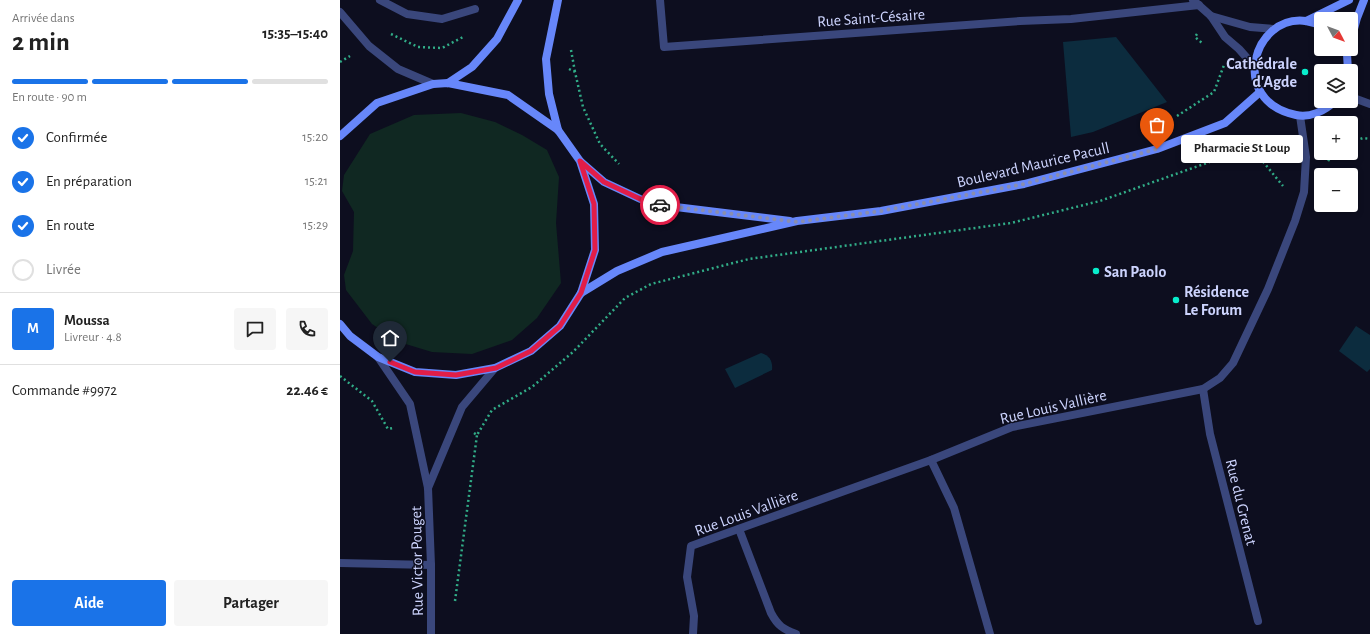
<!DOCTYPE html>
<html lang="fr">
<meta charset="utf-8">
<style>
body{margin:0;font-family:"Alegreya Sans",sans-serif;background:#f6f6f6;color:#222;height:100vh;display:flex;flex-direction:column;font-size:15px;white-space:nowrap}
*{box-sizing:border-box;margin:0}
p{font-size:13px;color:#767676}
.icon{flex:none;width:22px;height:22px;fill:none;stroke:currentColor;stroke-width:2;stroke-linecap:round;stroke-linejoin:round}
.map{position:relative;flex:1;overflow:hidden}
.drawer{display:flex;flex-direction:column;background:#fff;width:340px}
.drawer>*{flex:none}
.needle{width:26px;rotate:131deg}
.buttons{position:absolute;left:974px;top:12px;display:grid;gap:8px}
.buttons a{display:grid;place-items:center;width:44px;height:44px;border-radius:4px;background:#fff;box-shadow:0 2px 6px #0003;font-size:20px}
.pin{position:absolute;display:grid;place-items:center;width:34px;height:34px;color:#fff;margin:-41px -17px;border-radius:50% 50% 50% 0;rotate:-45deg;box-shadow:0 0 4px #0007}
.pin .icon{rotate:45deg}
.courier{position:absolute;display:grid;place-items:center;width:40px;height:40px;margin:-20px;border:3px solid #e11d48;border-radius:50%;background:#fff;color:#222;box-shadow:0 1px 5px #0007}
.bubble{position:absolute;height:28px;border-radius:4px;background:#fff;box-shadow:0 2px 6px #0003;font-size:13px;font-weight:600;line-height:28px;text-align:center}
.overview em{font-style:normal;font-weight:600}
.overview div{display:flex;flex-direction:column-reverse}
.overview{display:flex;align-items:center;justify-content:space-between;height:68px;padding:0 12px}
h1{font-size:26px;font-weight:600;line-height:30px}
.bar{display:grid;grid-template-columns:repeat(4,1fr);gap:6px 4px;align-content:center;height:48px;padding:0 12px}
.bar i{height:5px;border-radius:3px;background:#e0e0e0}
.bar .selected{background:#1a73e8}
.bar p{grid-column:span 4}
.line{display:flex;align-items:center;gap:10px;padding:0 12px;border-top:1px solid #e0e0e0}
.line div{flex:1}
.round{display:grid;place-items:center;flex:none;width:42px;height:42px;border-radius:4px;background:#f6f6f6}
ol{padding:0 12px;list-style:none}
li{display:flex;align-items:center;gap:12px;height:44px}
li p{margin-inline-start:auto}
li .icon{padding:4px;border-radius:50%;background:#1a73e8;color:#fff;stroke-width:4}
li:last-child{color:#767676}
li i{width:22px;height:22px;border:2px solid #e0e0e0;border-radius:50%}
.cta{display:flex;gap:8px;margin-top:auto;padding:8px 12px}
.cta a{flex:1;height:46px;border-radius:4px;background:#1a73e8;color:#fff;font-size:16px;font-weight:600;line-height:46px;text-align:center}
.cta a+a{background:#f6f6f6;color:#222}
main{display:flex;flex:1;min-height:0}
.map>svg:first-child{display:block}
.green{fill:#102822}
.water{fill:#0c2c3e}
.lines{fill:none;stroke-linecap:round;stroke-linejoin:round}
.path{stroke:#31ac87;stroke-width:2.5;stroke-dasharray:2 3;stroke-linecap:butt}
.lane{stroke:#3a477c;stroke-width:8}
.street{stroke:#3a477c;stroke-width:8}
.secondary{stroke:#6787fa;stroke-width:8}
.done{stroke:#898eaf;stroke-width:4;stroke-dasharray:0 7.2}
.route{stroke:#e11d48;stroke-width:5}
.poi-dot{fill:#08edcc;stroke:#0d0e1f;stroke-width:1.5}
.labels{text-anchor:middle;stroke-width:3;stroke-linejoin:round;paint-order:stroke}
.street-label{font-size:16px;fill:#ccd3fd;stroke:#0d0e1f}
.poi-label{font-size:16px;font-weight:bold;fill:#ccd3fd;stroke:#0d0e1f;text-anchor:start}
</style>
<main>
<section class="drawer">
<div class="overview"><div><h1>2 min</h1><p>Arrivée dans</p></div><em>15:35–15:40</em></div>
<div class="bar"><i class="selected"></i><i class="selected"></i><i class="selected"></i><i></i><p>En route · 90 m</p></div>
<ol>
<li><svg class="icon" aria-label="check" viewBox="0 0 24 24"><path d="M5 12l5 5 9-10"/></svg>Confirmée<p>15:20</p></li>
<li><svg class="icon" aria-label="check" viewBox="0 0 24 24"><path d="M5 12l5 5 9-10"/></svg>En préparation<p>15:21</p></li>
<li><svg class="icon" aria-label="check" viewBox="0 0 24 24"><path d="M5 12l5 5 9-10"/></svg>En route<p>15:29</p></li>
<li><i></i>Livrée</li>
</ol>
<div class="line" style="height:72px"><b class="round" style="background:#1a73e8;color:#fff">M</b><div><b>Moussa</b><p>Livreur · 4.8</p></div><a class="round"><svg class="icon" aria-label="chat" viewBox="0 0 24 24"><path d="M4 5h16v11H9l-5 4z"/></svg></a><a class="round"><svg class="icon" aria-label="phone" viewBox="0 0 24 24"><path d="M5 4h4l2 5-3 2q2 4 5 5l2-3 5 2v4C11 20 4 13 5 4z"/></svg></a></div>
<div class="line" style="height:52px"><div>Commande #9972</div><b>22.46 €</b></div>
<div class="cta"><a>Aide</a><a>Partager</a></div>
</section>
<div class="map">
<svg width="1030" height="634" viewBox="0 0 1030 634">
<rect width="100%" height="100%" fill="#0d0e1f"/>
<path class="green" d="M121 113 155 122 182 135 207 150 219 177 216 223 221 283 197 318 172 340 132 354 92 352 59 342 32 324 6 290 4 275 13 251 14 212 2 191 4 175 30 134 74 115Z"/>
<g class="water">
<path d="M776 37 827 102 753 132 731 137 723 42Z"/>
<path d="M1016 326 1030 335V369L1027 372 999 351Z"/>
<path d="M421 353C429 355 433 361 432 370L395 388 385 369Z"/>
</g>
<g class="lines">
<g class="path">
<path d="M51 34 78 47 102 48 123 37"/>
<path d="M857 34 855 37 862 43"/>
<path d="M231 50 235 72"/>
<path d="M0 62 10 56"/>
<path d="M229 69 235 72 243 107 260 144 279 164"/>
<path d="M837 116 874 92 884 65"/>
<path d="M1011 142 1023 138 1030 139"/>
<path d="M903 148 916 153 943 186"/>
<path d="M988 161 994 153"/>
<path d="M0 376 32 401 48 429 53 428"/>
<path d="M134 433 137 435 152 410 192 387 233 352 285 298 311 284 409 259 671 223 760 201 878 159 903 148 898 141"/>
<path d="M115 601 137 435"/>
</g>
<g class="lane">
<path d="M40 0 67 14 102 19 135 9"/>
<path d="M591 460 614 508 650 634"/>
<path d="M399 529 431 613C438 626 443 629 456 634"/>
</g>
<g class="street">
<path d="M320 0 324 47 680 21 731 19 859 5"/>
<path d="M853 0 871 16 885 37 899 49 914 66"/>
<path d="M0 12 29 46 58 69 93 84"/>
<path d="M871 16 910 27 934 29"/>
<path d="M1011 97 1030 104"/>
<path d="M38 357 70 404 88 488 91 565V634"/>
<path d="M863 389 870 434 918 621"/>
<path d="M88 488 122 407 155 368"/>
<path d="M0 563 91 565"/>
<path d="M353 634 354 616 347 577 351 546 591 460 672 427 863 389 880 378 893 363 928 289 955 221 964 192 966 157 960 116"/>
</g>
<g class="secondary">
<path d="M966 21 1009 0"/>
<path d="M981 25C976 24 971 22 966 21 913 14 888 101 956 115 970 118 985 111 995 101"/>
<path d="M1011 40 1017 18 1024 0"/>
<path d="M1004 49 1007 54 1008 71"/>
<path d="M108 83 132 67 157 39 178 0"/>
<path d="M218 130 209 94 206 59 218 0"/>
<path d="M0 136 37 103 93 84 108 83 168 95 218 130 240 161 254 204 255 250 241 293 220 326 191 351 155 368 116 375 75 372 38 357 10 336 0 324"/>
<path d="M241 162 264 182 311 204 450 221"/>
<path d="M241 293 277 271 322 252 457 221 541 211 684 184 817 149 885 123 920 92"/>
</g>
</g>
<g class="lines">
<path class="done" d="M320 205 457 222 541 211 684 184 817 149"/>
<path class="route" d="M50 362 75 372 116 375 156 368 191 351 220 326 241 293 255 250 254 204 240 161 264 182 311 204 320 205"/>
</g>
<g class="poi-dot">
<circle cx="965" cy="72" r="4"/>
<circle cx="756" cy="271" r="4"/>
<circle cx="836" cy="300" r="4"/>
</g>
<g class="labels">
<g class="street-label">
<text transform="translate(531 17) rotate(-4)" y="6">Rue Saint-Césaire</text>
<text transform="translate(693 164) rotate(-13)" y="6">Boulevard Maurice Pacull</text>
<text transform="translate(713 406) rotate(-13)" y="6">Rue Louis Vallière</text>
<text transform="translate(902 502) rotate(76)" y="6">Rue du Grenat</text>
<text transform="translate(406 512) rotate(-20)" y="6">Rue Louis Vallière</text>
<text transform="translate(76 561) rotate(-91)" y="6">Rue Victor Pouget</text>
</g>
<g class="poi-label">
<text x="957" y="69" text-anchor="end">Cathédrale<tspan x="957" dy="18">d'Agde</tspan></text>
<text x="764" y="277">San Paolo</text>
<text x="844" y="297">Résidence<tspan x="844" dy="18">Le Forum</tspan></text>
</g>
</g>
</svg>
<div class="buttons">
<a><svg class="needle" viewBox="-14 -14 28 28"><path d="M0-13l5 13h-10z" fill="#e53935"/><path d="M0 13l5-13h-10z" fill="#767676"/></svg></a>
<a><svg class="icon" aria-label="layers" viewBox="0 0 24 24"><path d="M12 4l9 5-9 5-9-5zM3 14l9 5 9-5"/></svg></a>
<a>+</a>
<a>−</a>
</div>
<div class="pin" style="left:817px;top:149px;background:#ea580c"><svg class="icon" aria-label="bag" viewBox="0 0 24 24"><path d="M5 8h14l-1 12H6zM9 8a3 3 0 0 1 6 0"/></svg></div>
<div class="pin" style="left:50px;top:362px;background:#1f2937"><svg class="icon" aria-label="home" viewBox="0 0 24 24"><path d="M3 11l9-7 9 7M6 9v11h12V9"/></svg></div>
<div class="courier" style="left:320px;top:205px"><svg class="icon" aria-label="car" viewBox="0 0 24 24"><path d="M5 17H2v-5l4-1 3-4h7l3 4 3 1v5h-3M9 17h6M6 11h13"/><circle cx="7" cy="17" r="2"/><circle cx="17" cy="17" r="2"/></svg></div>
<div class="bubble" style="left:841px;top:135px;width:122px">Pharmacie St Loup</div>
</div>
</main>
